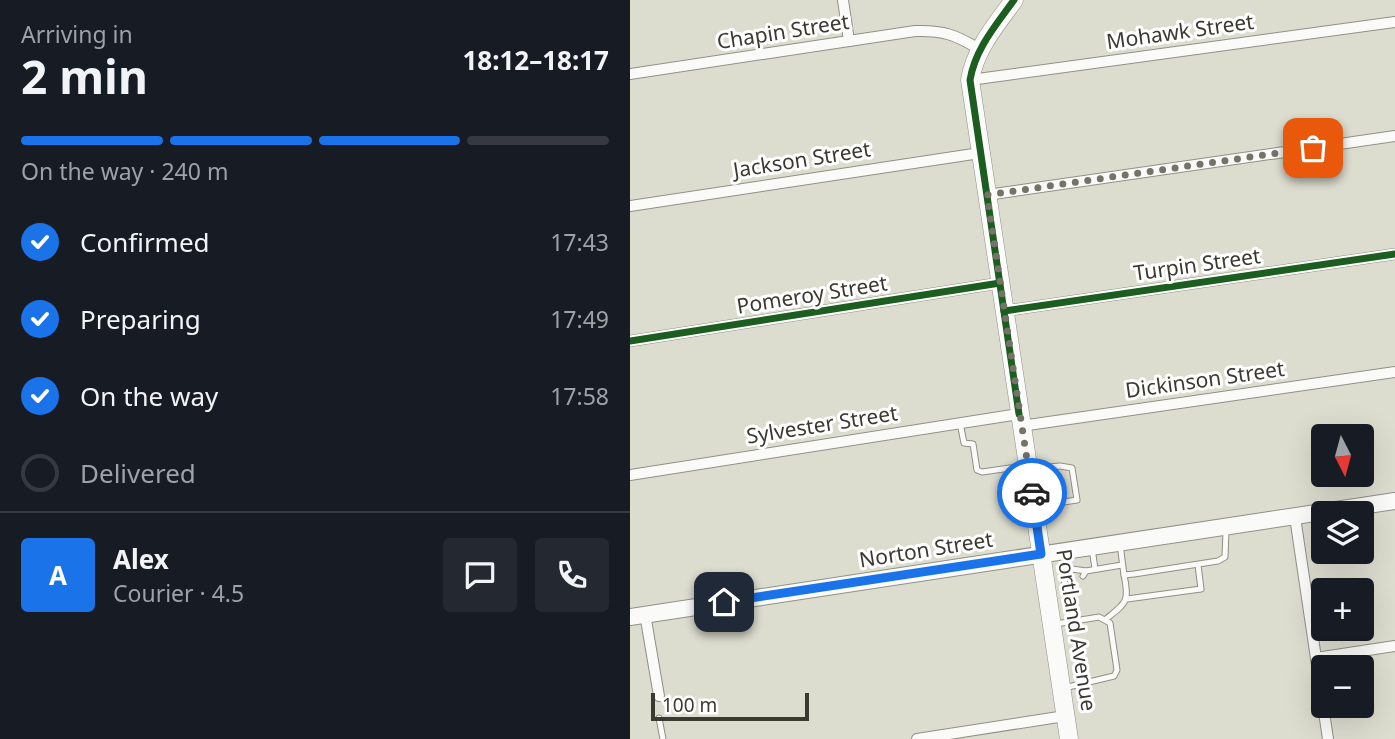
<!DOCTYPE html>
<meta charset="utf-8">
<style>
body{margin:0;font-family:"Noto Sans",sans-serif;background:#242831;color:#f1f3f6;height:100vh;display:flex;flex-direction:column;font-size:26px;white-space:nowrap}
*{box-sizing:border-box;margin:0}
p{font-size:23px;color:#9ea1a6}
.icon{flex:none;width:38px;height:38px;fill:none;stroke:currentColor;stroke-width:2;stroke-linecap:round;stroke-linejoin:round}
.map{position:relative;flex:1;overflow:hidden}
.side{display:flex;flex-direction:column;background:#171b24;width:630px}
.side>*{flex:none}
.needle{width:46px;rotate:174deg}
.fabs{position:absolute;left:681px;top:424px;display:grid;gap:14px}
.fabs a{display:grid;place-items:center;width:63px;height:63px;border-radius:7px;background:#171b24;box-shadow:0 7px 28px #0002;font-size:35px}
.scale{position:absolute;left:21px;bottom:18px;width:158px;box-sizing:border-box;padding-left:7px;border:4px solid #3b3a31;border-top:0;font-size:19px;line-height:24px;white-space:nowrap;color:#3b3a31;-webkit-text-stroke:5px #fff;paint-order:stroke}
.pin{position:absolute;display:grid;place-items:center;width:60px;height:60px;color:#fff;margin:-30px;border-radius:14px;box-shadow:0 4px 10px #0006}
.courier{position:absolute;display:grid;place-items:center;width:70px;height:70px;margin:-35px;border:5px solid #1a73e8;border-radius:50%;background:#fff;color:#222;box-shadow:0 2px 9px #0007}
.summary em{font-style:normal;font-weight:700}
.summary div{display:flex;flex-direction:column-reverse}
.summary{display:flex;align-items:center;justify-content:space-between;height:119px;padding:0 21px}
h1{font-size:46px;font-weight:700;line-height:52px}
.bar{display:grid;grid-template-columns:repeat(4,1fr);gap:10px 7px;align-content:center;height:84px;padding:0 21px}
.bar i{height:9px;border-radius:5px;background:#363941}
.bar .current{background:#1a73e8}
.bar p{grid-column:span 4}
.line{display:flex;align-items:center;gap:18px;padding:0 21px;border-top:2px solid #363941}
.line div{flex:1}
.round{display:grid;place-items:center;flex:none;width:74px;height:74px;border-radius:7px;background:#242831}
ol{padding:0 21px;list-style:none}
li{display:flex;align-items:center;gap:21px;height:77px}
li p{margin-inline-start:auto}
li .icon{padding:7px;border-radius:50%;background:#1a73e8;color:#fff;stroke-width:4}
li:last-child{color:#9ea1a6}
li i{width:38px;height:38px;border:4px solid #363941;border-radius:50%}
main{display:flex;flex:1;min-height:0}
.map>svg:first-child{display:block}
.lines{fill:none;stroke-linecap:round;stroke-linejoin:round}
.service-casing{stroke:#919086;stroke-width:7}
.minor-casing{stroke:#919086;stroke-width:12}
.secondary-casing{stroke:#919086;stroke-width:18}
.primary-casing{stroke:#919086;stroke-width:19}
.service{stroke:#fafaf8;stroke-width:5}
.minor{stroke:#fafaf8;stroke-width:10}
.secondary{stroke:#fafaf8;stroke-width:16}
.primary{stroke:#fafaf8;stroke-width:18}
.cycleway-casing{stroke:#fff;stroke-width:11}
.cycleway{stroke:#1b5e20;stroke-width:7}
.done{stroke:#737368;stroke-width:7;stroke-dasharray:0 12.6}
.route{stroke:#1a73e8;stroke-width:9}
.labels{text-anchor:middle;stroke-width:6;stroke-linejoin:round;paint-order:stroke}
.street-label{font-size:21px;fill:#3b3a31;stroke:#fff}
</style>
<main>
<section class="side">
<div class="summary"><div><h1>2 min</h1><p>Arriving in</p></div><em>18:12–18:17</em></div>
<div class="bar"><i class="current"></i><i class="current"></i><i class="current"></i><i></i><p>On the way · 240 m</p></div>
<ol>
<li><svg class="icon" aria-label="check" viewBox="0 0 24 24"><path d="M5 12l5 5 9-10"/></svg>Confirmed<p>17:43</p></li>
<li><svg class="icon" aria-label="check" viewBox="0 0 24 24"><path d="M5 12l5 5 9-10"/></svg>Preparing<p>17:49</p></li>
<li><svg class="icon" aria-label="check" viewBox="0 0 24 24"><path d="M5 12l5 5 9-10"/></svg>On the way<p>17:58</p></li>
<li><i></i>Delivered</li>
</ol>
<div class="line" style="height:126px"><b class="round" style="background:#1a73e8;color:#fff">A</b><div><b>Alex</b><p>Courier · 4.5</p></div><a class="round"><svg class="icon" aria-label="chat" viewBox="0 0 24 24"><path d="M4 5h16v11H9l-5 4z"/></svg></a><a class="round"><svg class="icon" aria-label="phone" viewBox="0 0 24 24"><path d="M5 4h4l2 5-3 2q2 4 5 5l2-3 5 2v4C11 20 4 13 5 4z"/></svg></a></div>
</section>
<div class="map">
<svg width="765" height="739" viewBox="0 0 765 739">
<rect width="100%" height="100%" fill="#dcdccf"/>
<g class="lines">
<defs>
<g id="service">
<path d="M330 423 334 443 343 444 347 470 352 472 394 466"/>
<path d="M407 506 447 500 442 468 430 466 419 467"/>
<path d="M490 544 494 575 504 574 588 561 595 557 596 530"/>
<path d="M462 548 465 569"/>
<path d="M453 576 456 571 492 565"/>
<path d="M437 592 434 580 442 569 456 571"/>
<path d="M497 599 571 589 568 565"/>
<path d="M476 619C496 603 500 602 494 575"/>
<path d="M441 620 437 592 442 590"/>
<path d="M426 624 469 617 480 623 487 670 484 676 434 688"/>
<path d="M29 718 33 739"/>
</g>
<g id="minor">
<path d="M213 0 219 41"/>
<path d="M0 74 285 31C313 30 326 35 349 49"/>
<path d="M340 80 765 22"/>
<path d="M357 195 765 136"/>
<path d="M0 206 350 153"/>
<path d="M374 311 765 254"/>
<path d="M0 341 370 283"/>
<path d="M391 426 765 372"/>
<path d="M0 475 389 414"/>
<path d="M665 517 698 739"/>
<path d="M15 614 29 696"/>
<path d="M686 658 765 646"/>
<path d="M287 739 435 716"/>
</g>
<path id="secondary" d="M0 617 765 501"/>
<path id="primary" d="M384 0C366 25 345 49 340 80L439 739"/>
</defs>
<use href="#service" class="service-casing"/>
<use href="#minor" class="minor-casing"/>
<use href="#secondary" class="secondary-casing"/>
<use href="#primary" class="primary-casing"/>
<use href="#service" class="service"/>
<use href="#minor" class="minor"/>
<use href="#secondary" class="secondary"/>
<use href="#primary" class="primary"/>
<defs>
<g id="cycleway">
<path d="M384 0C366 25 345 49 340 80L389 414"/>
<path d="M374 311 765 254"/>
<path d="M0 341 370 283"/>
</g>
</defs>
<use href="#cycleway" class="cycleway-casing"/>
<use href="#cycleway" class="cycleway"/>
</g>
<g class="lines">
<path class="done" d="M402 493 357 195 683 148"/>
<path class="route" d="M94 602 411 554 402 493"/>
</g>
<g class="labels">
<g class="street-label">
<text transform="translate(153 32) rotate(-9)" y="7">Chapin Street</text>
<text transform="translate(550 32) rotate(-8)" y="7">Mohawk Street</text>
<text transform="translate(172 160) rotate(-9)" y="7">Jackson Street</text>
<text transform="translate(567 265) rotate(-8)" y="7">Turpin Street</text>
<text transform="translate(182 295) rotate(-9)" y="7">Pomeroy Street</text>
<text transform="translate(575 380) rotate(-8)" y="7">Dickinson Street</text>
<text transform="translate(192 425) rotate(-9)" y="7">Sylvester Street</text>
<text transform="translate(296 550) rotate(-9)" y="7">Norton Street</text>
<text transform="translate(446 630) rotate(81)" y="7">Portland Avenue</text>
</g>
</g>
</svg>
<div class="fabs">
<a><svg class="needle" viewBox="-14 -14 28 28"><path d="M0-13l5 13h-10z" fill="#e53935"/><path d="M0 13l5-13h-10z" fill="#9ea1a6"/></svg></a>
<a><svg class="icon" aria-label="layers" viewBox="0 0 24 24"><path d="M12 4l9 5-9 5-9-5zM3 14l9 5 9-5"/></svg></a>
<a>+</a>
<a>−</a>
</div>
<div class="scale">100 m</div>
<div class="pin" style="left:683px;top:148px;background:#ea580c"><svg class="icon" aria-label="bag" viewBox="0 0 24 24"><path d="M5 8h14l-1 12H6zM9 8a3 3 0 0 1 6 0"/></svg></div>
<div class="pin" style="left:94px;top:602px;background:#1f2937"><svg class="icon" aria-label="home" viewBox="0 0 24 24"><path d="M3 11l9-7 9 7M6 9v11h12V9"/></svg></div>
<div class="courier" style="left:402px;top:493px"><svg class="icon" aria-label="car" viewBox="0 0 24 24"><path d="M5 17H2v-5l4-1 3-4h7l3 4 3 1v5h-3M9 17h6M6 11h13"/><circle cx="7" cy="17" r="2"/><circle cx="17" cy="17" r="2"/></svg></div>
</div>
</main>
